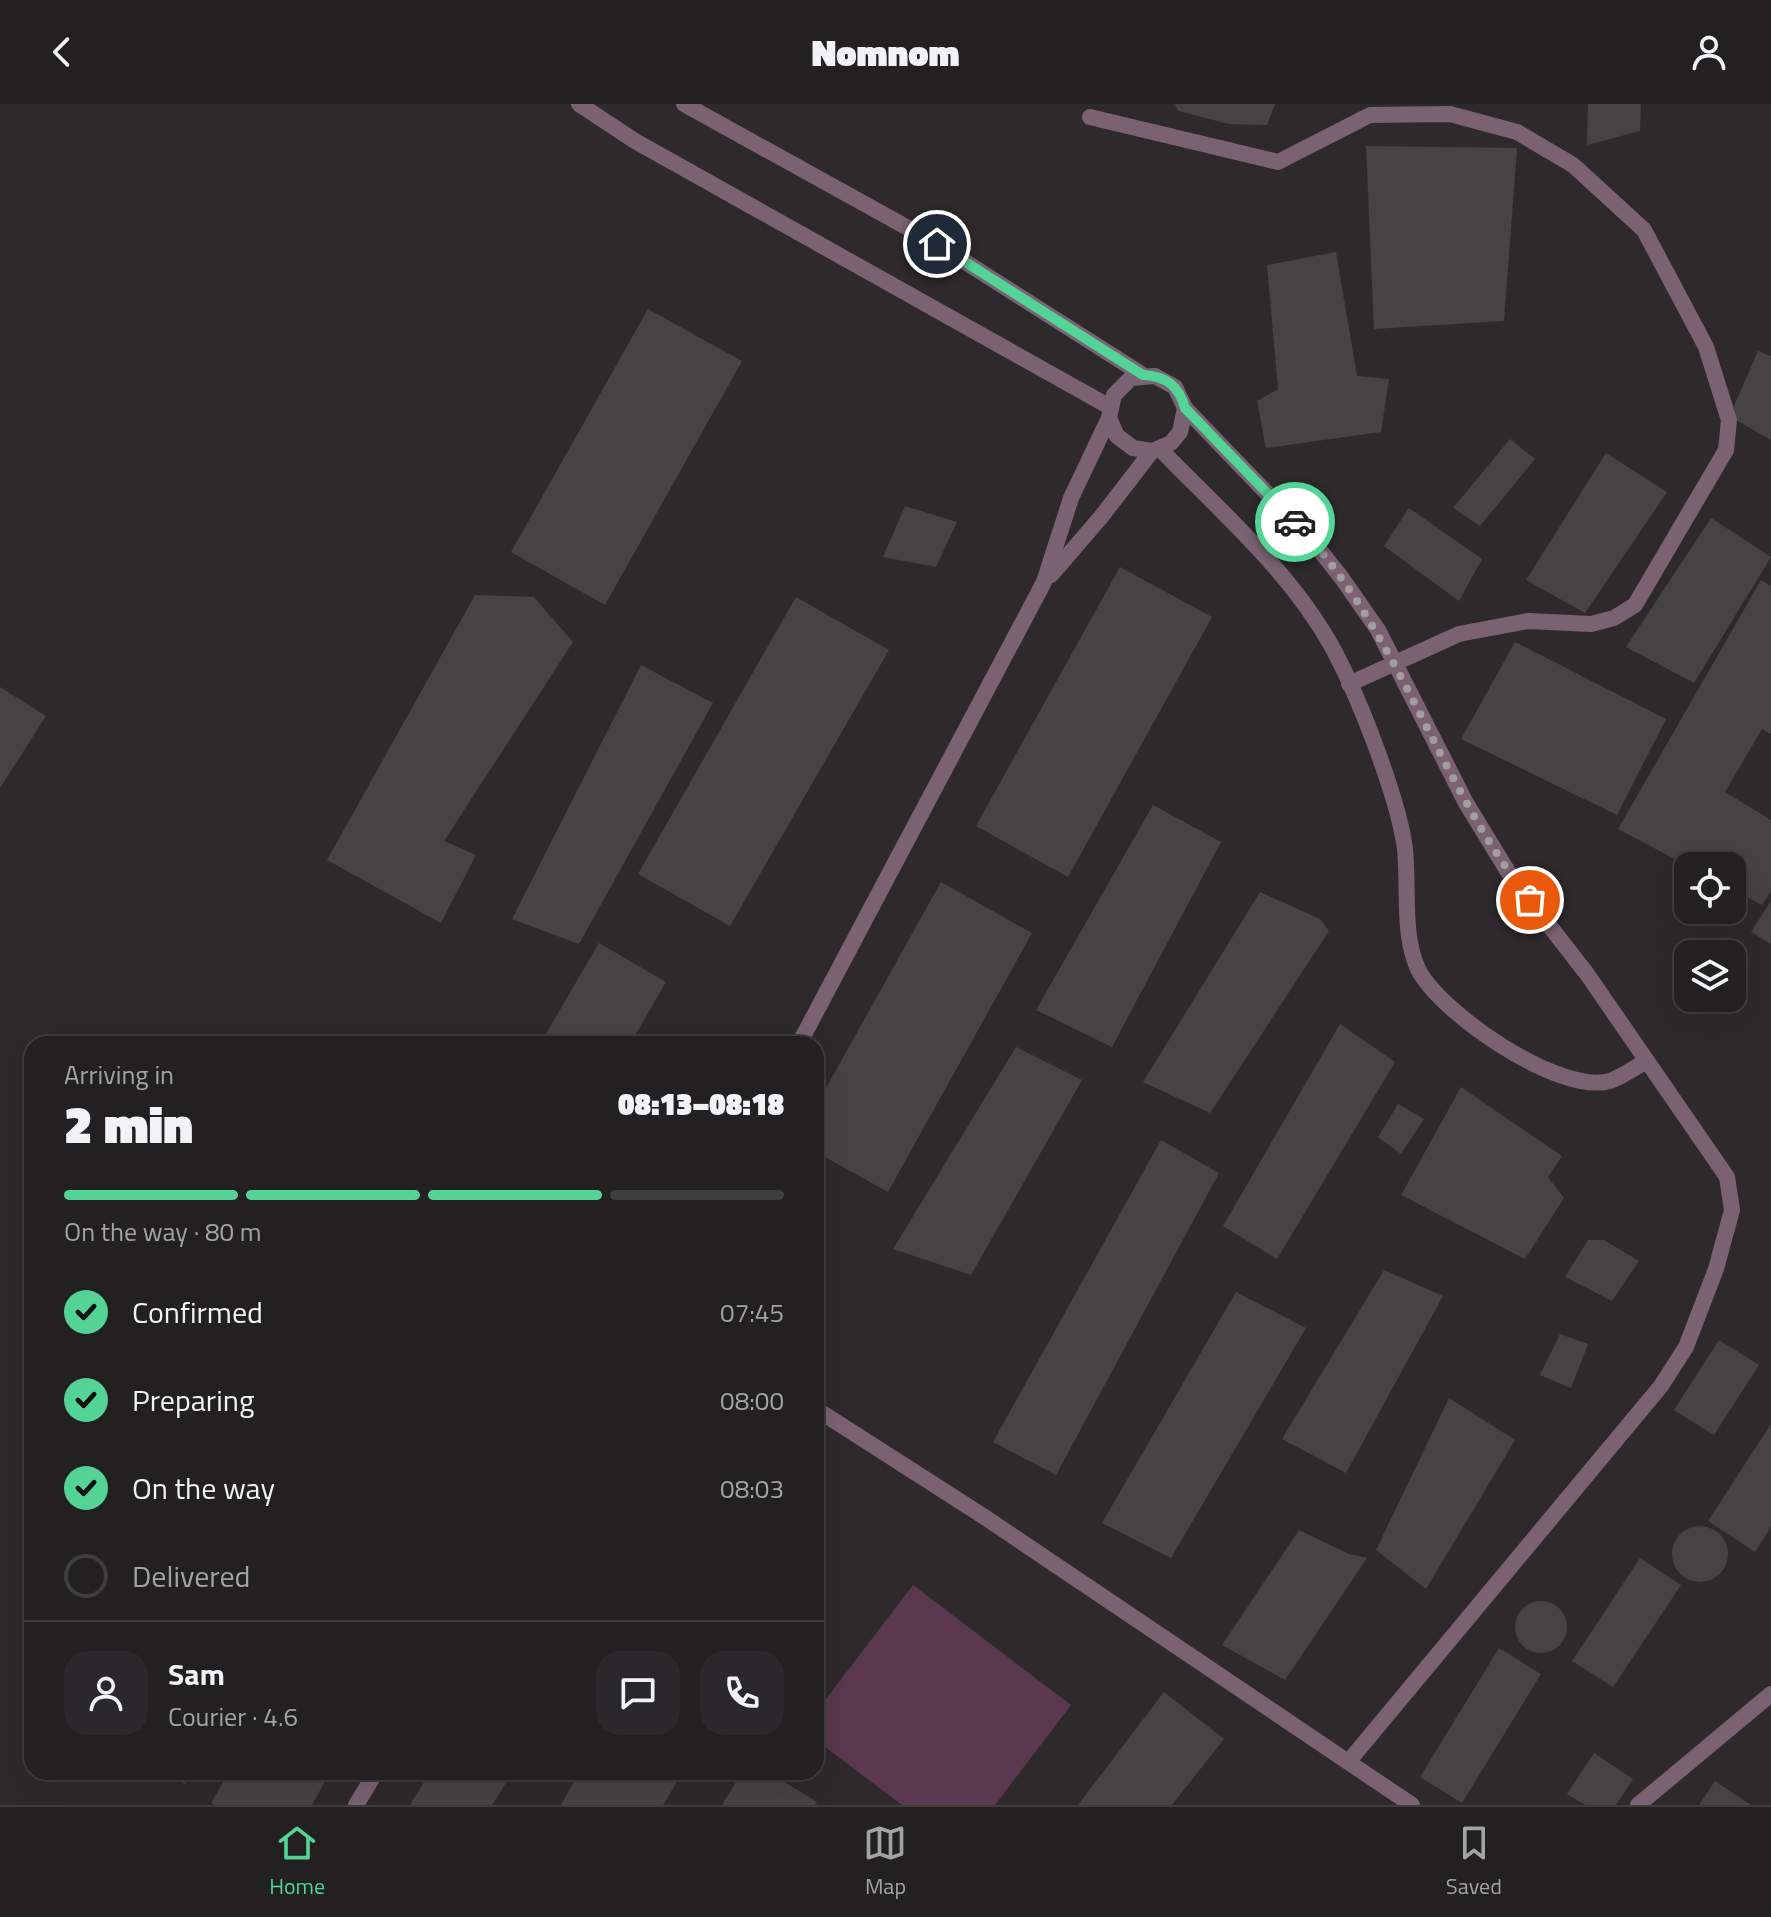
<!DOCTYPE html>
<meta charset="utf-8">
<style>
body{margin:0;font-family:"Titillium Web",sans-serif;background:#2a282a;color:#f1f3f6;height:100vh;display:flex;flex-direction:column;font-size:30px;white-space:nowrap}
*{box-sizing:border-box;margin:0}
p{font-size:26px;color:#a2a3a5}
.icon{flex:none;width:44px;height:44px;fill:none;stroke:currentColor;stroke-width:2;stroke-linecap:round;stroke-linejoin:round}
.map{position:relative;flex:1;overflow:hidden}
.drawer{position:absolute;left:24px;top:932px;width:800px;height:744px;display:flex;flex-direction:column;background:#222021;border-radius:24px;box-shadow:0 8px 32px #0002,0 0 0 2px #3f3e3f}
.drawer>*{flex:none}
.fabs{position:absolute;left:1674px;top:748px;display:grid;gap:16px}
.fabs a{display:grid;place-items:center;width:72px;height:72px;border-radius:16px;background:#222021;box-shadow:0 8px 32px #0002,0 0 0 2px #3f3e3f;font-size:40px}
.pin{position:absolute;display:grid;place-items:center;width:68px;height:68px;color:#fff;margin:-34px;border:4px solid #fff;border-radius:50%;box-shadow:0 2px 8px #0007}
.courier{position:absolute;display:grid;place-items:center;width:80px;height:80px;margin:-40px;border:6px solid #54d396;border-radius:50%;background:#fff;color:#222;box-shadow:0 2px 10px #0007}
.overview em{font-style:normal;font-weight:800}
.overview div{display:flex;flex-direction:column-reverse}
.overview{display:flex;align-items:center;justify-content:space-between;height:136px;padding:0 40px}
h1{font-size:52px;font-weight:800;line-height:60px}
.bar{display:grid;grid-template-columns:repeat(4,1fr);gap:12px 8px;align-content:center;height:96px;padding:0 40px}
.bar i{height:10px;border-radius:6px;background:#3f3e3f}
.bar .current{background:#54d396}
.bar p{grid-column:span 4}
.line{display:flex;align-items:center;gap:20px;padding:0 40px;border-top:2px solid #3f3e3f}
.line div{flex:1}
.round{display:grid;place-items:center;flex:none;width:84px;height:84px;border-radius:24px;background:#2a282a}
ol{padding:0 40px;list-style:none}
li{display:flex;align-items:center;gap:24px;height:88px}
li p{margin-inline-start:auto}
li .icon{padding:8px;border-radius:50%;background:#54d396;color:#111;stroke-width:4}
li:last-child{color:#a2a3a5}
li i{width:44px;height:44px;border:4px solid #3f3e3f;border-radius:50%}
header{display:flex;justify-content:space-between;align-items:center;height:104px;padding:0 40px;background:#222021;font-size:36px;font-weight:800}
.tabs{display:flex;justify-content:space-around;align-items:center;height:112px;border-top:2px solid #3f3e3f;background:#222021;font-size:22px;color:#a2a3a5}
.tabs a{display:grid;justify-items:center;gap:4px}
.tabs .current{color:#54d396}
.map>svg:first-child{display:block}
.green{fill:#5a384f}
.building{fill:#464345}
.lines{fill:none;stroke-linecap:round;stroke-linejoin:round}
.street{stroke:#7a6272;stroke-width:16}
.done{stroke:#a09e9f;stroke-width:8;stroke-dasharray:0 14.4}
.route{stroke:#54d396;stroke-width:10}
</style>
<header><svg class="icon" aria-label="back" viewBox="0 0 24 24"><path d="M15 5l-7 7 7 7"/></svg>Nomnom<svg class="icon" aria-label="person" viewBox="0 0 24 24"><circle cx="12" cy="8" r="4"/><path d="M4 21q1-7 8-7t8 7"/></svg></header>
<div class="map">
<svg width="1771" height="1701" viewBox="0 0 1771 1701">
<rect width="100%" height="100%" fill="#2e2a2c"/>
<path class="green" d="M913 1481 1071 1601 995 1701H902L816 1636V1608Z"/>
<g class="building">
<path d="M1175 0H1275L1267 21 1229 20 1178 7Z"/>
<path d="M1588 0H1641L1640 27 1587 41Z"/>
<path d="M1366 42 1517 44 1504 217 1374 225Z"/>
<path d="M1336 148 1357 272 1389 275 1381 328 1266 344 1257 297 1278 285 1267 161Z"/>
<path d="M648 205 742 257 605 501 511 448Z"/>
<path d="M1758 247 1771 252V336L1736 316 1734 302Z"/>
<path d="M1510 335 1535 355 1480 422 1453 404Z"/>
<path d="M1606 349 1667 388 1585 509 1526 476Z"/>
<path d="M905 402 957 418 936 463 883 453Z"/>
<path d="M1409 404 1482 455 1459 497 1384 442Z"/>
<path d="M1711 414 1771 453 1694 579 1626 543Z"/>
<path d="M1120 463 1212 513 1068 773 976 722Z"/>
<path d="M1761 476 1771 482V630L1762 625 1725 688 1771 716V787L1762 801 1732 785V762H1688L1618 725Z"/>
<path d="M475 491 534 493 573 538 444 737 476 751 441 819 327 756Z"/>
<path d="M796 493 889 546 730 822 638 770Z"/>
<path d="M1515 538 1666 615 1617 711 1461 635Z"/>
<path d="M641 561 713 599 579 840 512 815Z"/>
<path d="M0 583 46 612 0 684Z"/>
<path d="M1153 701 1221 738 1112 943 1036 906Z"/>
<path d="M941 778 1032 829 888 1088 816 1048V1002Z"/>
<path d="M1260 788 1320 815 1329 827 1210 1009 1143 978Z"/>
<path d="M1771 797V840L1751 828Z"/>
<path d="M599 839 666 878 630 940H540Z"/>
<path d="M1340 920 1395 958 1277 1155 1223 1122Z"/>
<path d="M1016 943 1082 976 971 1171 893 1145Z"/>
<path d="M1461 983 1562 1052 1548 1073 1564 1094 1525 1155 1401 1091Z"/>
<path d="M1398 1000 1424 1015 1401 1050 1378 1033Z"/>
<path d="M1161 1036 1219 1069 1056 1371 993 1338Z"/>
<path d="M1588 1136H1604L1639 1157 1612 1197 1565 1173Z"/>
<path d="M1384 1166 1443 1192 1346 1369 1282 1335Z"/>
<path d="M1236 1188 1306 1224 1171 1454 1102 1419Z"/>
<path d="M1560 1230 1588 1240 1571 1284 1540 1271Z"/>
<path d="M1719 1236 1759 1261 1714 1331 1674 1306Z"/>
<path d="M1449 1294 1515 1336 1426 1485 1376 1446Z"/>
<path d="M1771 1320V1423L1755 1448 1708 1417Z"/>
<circle cx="1700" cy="1450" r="28"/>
<path d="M1299 1426 1349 1450 1367 1454 1285 1576 1222 1541Z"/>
<path d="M1640 1454 1681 1481 1613 1583 1572 1557Z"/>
<path d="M32 1492V1514L22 1508Z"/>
<circle cx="1541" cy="1523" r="26"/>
<path d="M1499 1544 1541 1570 1462 1699 1420 1673Z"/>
<path d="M1164 1588 1224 1635 1172 1701H1078Z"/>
<path d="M1594 1649 1633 1675 1616 1701H1585L1567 1690Z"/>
<path d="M166 1668H192L185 1680Z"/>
<path d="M229 1668H330L312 1701H215L211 1699Z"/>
<path d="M430 1668H513L492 1701H410Z"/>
<path d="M579 1668H683L663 1701H561Z"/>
<path d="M742 1668H768L817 1698 815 1701H722Z"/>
<path d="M1715 1677 1751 1701H1699Z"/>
</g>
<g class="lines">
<g class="street">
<path d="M579 0 635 37 1110 303"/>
<path d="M684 0 937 140 1143 271"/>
<path d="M1090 13 1278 58 1370 11 1450 10 1517 28 1573 61 1644 126 1706 243 1729 316 1726 346 1635 501 1614 514 1591 520 1528 517 1459 530 1349 580"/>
<path d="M1185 304 1310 434 1341 473 1378 526 1466 699 1510 771 1587 870 1727 1073 1732 1106 1716 1165 1686 1243 1661 1282 1349 1657"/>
<path d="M1160 345C1219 406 1289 466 1331 541 1357 588 1398 692 1405 745 1409 783 1402 831 1418 865 1440 909 1559 991 1610 977 1622 973 1635 963 1647 957"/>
<path d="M1051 471 1101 413 1152 347"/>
<path d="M799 940 1044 478 1071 394 1109 314 1114 291 1131 274 1155 272 1175 283 1185 304 1180 328 1171 339 1152 347 1133 344 1117 332 1109 314"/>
<path d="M816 1305 983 1412 1412 1701"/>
<path d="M356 1701 376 1668"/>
<path d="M1638 1701 1771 1590"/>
</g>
</g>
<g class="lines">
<path class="done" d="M1295 418C1400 527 1437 679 1530 796"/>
<path class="route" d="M937 140 1143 271C1166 272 1179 282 1185 304L1295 418"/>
</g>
</svg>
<div class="fabs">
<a><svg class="icon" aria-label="locate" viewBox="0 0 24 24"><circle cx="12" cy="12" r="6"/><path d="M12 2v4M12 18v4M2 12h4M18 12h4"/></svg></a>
<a><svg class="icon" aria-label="layers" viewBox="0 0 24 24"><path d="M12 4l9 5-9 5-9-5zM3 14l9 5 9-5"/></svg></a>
</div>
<div class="pin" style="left:1530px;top:796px;background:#ea580c"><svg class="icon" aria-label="bag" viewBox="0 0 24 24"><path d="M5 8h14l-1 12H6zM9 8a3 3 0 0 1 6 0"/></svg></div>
<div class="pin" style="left:937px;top:140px;background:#1f2937"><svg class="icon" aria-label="home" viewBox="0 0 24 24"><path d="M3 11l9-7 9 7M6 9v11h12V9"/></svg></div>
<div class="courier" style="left:1295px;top:418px"><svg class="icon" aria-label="car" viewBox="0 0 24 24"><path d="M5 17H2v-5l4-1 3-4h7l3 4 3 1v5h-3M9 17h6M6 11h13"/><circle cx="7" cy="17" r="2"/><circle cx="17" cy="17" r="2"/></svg></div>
<section class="drawer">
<div class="overview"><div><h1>2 min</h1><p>Arriving in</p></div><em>08:13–08:18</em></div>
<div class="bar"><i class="current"></i><i class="current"></i><i class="current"></i><i></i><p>On the way · 80 m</p></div>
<ol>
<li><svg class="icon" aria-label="check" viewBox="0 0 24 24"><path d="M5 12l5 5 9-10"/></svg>Confirmed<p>07:45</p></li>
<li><svg class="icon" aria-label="check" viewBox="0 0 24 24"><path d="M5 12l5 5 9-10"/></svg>Preparing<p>08:00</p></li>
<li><svg class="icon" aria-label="check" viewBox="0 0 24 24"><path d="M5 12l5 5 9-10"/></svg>On the way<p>08:03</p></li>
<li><i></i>Delivered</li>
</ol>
<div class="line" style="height:144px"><a class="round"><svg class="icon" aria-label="person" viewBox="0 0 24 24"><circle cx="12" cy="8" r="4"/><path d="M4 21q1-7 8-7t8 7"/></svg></a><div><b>Sam</b><p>Courier · 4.6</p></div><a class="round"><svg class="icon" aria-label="chat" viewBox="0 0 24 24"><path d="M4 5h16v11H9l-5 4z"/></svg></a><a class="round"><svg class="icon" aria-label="phone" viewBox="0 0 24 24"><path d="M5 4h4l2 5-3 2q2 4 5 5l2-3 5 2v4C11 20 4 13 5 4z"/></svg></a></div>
</section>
</div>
<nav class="tabs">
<a class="current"><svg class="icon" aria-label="home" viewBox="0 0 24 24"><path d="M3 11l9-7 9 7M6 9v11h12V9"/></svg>Home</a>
<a><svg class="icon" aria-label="map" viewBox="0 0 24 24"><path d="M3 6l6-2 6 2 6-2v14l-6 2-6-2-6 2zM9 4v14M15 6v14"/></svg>Map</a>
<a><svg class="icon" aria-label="saved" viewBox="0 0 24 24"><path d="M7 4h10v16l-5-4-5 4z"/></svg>Saved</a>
</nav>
